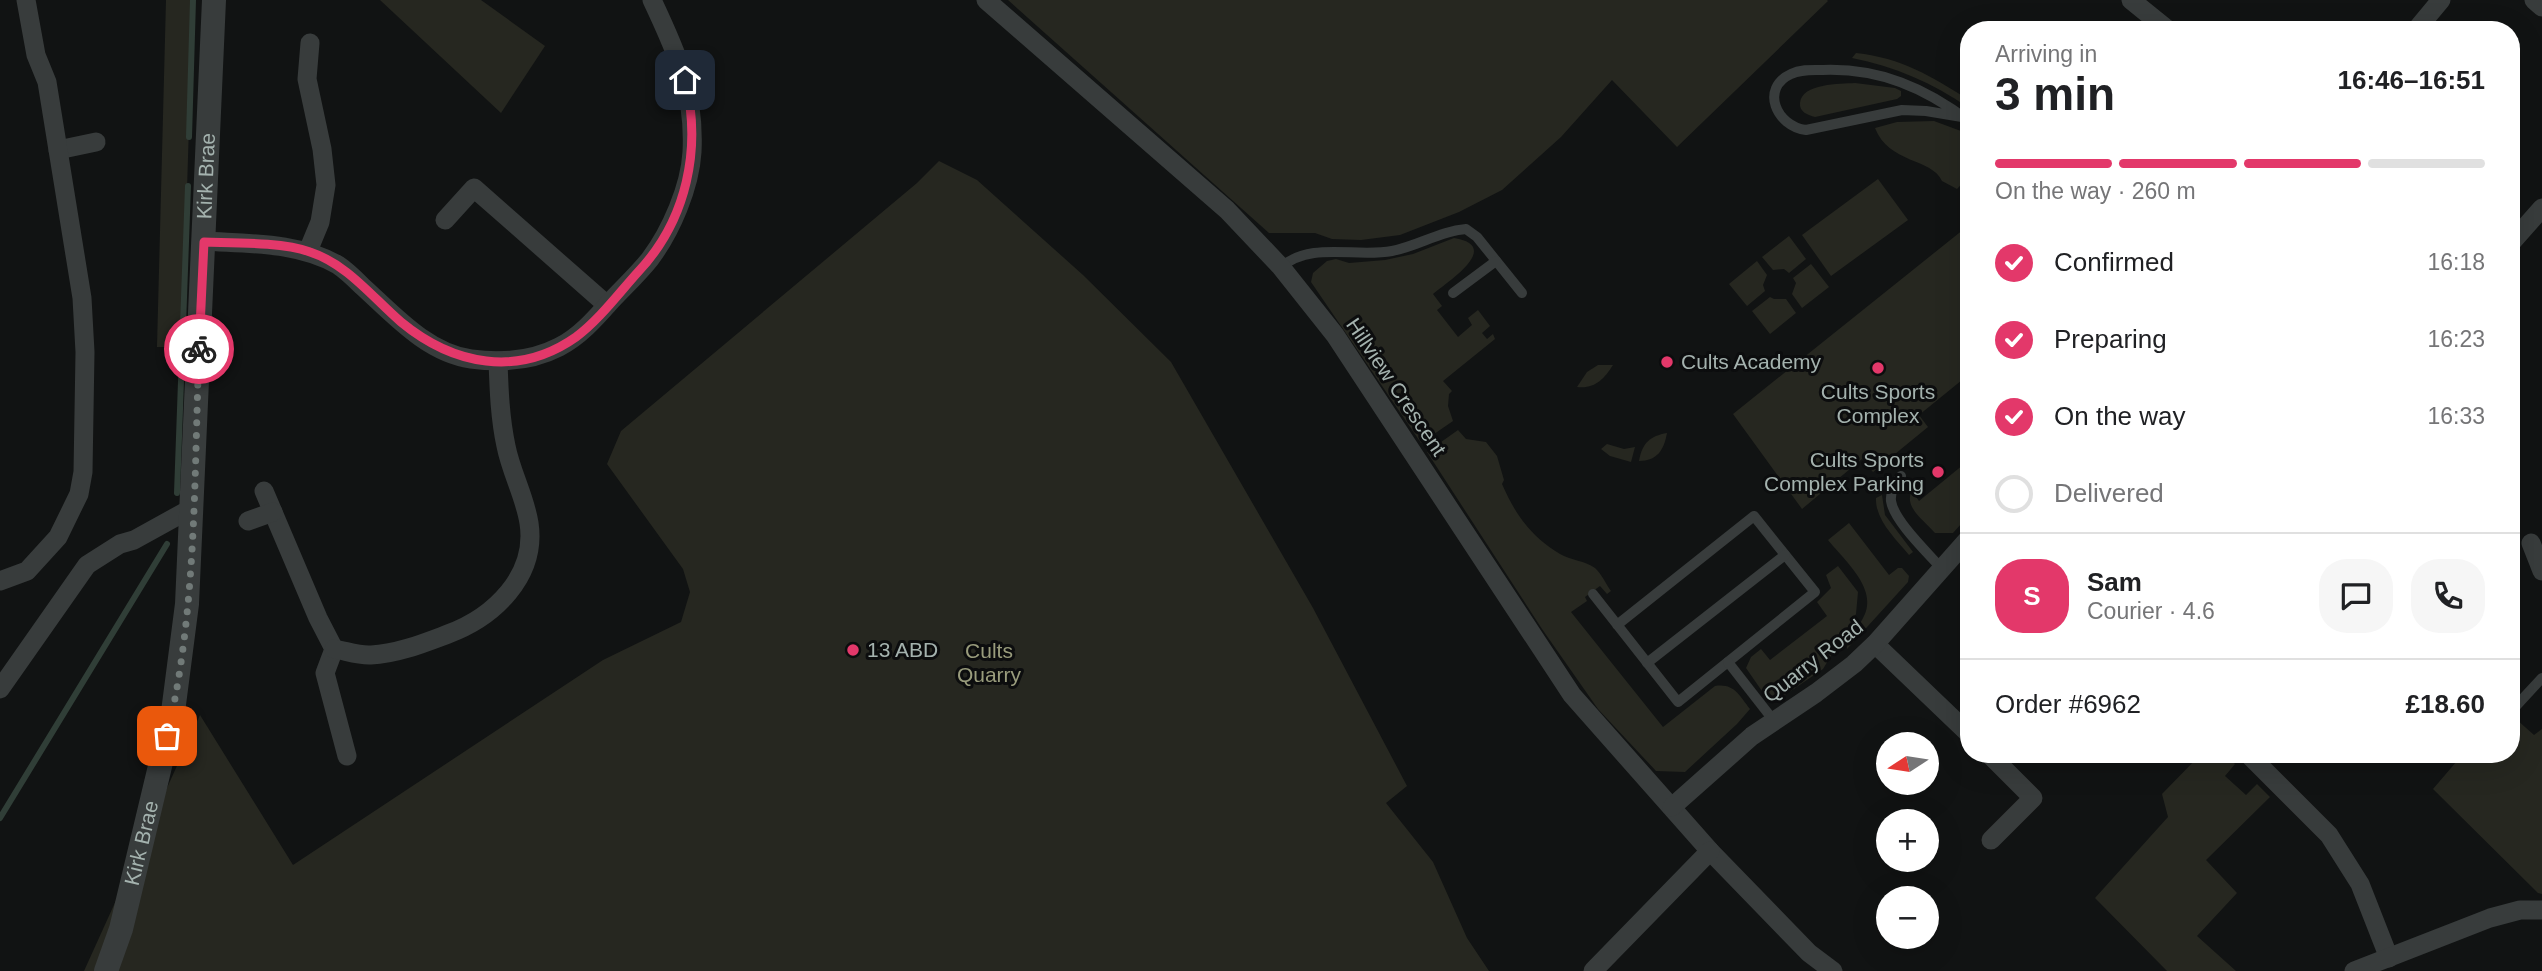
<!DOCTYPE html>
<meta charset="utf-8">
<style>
body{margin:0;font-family:Helvetica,sans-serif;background:#f6f6f6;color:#202124;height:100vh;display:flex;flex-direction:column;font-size:26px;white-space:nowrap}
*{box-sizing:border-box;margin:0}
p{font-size:23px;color:#757577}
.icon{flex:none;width:38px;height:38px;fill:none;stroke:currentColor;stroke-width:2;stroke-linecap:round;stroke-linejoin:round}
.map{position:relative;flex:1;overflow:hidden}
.side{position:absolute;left:1960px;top:21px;width:560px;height:742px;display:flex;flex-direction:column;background:#fff;border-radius:28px;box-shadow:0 7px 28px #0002}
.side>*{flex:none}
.needle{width:46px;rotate:258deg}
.tools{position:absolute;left:1876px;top:732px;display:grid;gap:14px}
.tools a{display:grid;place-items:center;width:63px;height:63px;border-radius:50%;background:#fff;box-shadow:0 7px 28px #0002;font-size:35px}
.pin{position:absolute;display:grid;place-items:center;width:60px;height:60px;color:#fff;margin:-30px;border-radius:14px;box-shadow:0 4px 10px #0006}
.courier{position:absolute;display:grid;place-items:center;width:70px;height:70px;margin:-35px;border:5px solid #e3386a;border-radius:50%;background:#fff;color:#222;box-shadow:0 2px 9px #0007}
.headline em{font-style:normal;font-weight:600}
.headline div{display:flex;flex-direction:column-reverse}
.headline{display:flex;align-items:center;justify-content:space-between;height:119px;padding:0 35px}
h1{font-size:46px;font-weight:600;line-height:52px}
.bar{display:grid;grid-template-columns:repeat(4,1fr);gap:10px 7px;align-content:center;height:84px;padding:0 35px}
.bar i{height:9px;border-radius:5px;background:#e0e0e0}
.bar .on{background:#e3386a}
.bar p{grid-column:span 4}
.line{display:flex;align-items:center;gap:18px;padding:0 35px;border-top:2px solid #e0e0e0}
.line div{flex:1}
.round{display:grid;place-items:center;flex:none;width:74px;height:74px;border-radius:28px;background:#f6f6f6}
ol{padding:0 35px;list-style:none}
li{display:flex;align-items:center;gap:21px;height:77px}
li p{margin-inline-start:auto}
li .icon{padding:7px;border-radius:50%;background:#e3386a;color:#fff;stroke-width:4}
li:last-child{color:#757577}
li i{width:38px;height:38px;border:4px solid #e0e0e0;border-radius:50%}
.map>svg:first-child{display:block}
.green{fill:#262720}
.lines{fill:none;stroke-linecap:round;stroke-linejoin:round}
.stream{stroke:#303e37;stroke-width:6}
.service{stroke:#383c3c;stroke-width:10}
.minor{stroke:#383c3c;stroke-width:19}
.tertiary{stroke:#383c3c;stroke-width:24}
.done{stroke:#717a78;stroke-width:7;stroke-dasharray:0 12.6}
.route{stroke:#e3386a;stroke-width:9}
.poi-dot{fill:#e3386a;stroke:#0c0d0e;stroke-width:2.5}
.labels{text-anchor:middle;stroke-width:6;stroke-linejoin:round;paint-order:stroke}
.street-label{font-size:21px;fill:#a4b2ae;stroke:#0c0d0e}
.poi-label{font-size:21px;fill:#a4b2ae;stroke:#0c0d0e;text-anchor:start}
.park-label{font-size:21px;fill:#999c7c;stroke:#0c0d0e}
</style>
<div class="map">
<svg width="2542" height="971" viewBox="0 0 2542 971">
<rect width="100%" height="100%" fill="#111313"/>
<g class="green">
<path d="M166 0H193L182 347H157Z"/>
<path d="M380 0H481L545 46 501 113Z"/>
<path d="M1008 0H1827L1828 1 1677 147 1612 80 1561 137 1502 190 1459 212 1400 235 1361 240 1332 239 1315 233H1269Z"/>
<path d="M1856 53C1902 58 1931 76 1969 100V108C1933 83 1894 66 1852 58Z"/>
<path d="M1855 83 1895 88 1901 91V96L1897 99 1815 117C1808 115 1799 112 1800 103 1802 83 1840 84 1855 83Z"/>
<path d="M1934 121 1969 134V176L1957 189 1942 181C1932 158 1889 164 1875 128L1897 122Z"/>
<path d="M939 161 977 180 1083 275 1171 362 1313 608 1407 786 1386 803 1433 862 1467 938 1489 971H84L200 715 293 865 603 660 681 622 690 592 683 569 607 464 621 431 917 183Z"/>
<path d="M1878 179 1908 220 1831 276 1802 235Z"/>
<path d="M1969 225V366L1963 370 1967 376 1919 415 1928 427 1873 472 1862 459 1802 509 1733 414Z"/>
<path d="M1789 236 1806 259 1789 273 1784 269 1773 270 1762 257Z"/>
<path d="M1454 238C1504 246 1446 283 1433 294L1442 306 1437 310 1458 337 1472 325 1468 318 1478 310 1490 326 1482 333 1487 339 1493 334 1495 339 1443 381 1452 391 1449 394 1448 406 1453 421 1421 443 1311 282 1313 273 1327 261 1336 259 1349 263 1385 260 1413 254Z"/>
<path d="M1757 261 1767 275 1763 285 1765 291 1747 306 1729 284Z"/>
<path d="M1811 264 1829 287 1802 308 1792 294 1796 283 1793 278Z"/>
<path d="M1770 297 1774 299H1786L1796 313 1770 334 1752 311Z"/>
<path d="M1598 365H1613C1604 379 1595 389 1577 387L1587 372Z"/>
<path d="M1458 430 1466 439 1486 442 1497 456 1504 480 1502 484C1515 514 1531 537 1560 554 1570 560 1586 561 1595 568 1601 573 1606 584 1611 591L1607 594 1600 586 1585 597 1587 601 1571 612 1663 727 1715 686C1734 683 1739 695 1750 709L1737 724 1685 772 1656 771 1598 709 1542 629 1427 452Z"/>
<path d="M1667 433C1664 450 1657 461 1639 461 1642 443 1650 436 1667 433Z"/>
<path d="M1607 444 1624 449 1635 447 1631 462 1610 456 1601 449Z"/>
<path d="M1969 460V515L1953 533H1935C1925 521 1903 507 1912 491L1919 501Z"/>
<path d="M1882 495 1885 515 1913 552 1909 555C1896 539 1875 520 1876 498Z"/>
<path d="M1849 523 1889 575 1898 568H1902L1909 576 1908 582 1847 649C1847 637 1855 630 1862 620 1881 591 1845 561 1828 540Z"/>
<path d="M1838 566 1858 592 1856 614 1823 669 1782 697 1773 698 1764 694 1746 668 1751 657 1761 649 1770 660 1827 616 1817 602 1831 588 1826 575Z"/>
<path d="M2516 719 2534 735 2542 729V894L2538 893 2433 789 2463 754H2511V724Z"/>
<path d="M2201 754H2224L2235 764 2225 776 2246 795 2257 784 2270 797 2206 860 2237 893 2197 936 2236 971H2167L2095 898 2168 817 2162 794Z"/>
</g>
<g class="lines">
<g class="stream">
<path d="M189 137 193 0"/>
<path d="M177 493 188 186"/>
<path d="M0 818 167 544"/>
</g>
<g class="service">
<path d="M1962 117 1926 111 1902 110 1806 130C1776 126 1760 88 1791 74 1801 69 1813 70 1823 70 1880 68 1925 88 1969 121"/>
<path d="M1281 267C1312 241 1355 258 1392 251 1418 246 1440 231 1466 229L1477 237 1522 293"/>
<path d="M1453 293 1496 261"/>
<path d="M1901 476C1895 484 1890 491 1891 501 1894 521 1928 553 1942 569"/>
<path d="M1593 594 1678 702 1815 592 1754 516 1617 625"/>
<path d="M1728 662 1774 721"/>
<path d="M1647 663 1785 555"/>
<path d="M2511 701 2516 706 2542 678"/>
</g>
<g class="minor">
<path d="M986 0 1227 210 1281 267 1335 335 1572 695 1710 851 1809 953 1833 971"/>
<path d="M2131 0 2168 30"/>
<path d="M2534 0 2542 7"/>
<path d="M2416 30 2441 0"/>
<path d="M58 150 96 142"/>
<path d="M445 220 474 188 607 305"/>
<path d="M204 241C250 244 298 242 338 265 347 271 355 279 362 286 393 314 427 353 471 359 501 363 532 361 559 347 579 337 595 319 610 302 623 288 638 274 650 259 671 231 690 187 692 152 695 92 677 53 652 0"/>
<path d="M2511 243 2542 208"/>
<path d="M308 251 320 222 326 185 322 149 307 79 310 43"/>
<path d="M264 491 318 618 334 649 325 673 347 756"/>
<path d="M248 521 273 512"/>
<path d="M2531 543 2542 571"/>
<path d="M0 581 27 571 58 537 79 494 83 472 85 352 82 298 47 82 36 55 26 0"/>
<path d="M1875 644 1969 734"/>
<path d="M334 649C346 651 360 656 371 655 397 654 424 643 448 634 494 617 537 576 529 523 525 497 511 472 506 446 500 418 499 390 498 361"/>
<path d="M0 689 87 565 120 544 134 540 192 508"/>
<path d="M1989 754 2033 798 1991 840"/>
<path d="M2248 754 2329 835 2360 884 2389 958"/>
<path d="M1672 807 1752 736 1816 693 1854 664 1875 644 1969 538"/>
<path d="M1593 971 1710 851"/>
<path d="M2354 971 2490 918 2520 910H2542"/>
</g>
<path class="tertiary" id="s1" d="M106 971 121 929 173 712 187 604 214 0"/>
</g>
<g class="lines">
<path class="done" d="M167 736C197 611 194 477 199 349"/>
<path class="route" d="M199 349 204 242C234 243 282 242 310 252 347 264 372 297 401 322 453 365 518 378 576 337 599 320 619 293 638 272 687 220 702 148 685 80"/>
</g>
<g class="poi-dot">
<circle cx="1667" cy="362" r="7"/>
<circle cx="1878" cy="368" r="7"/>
<circle cx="1938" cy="472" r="7"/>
<circle cx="853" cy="650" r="7"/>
</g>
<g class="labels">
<g class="street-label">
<text dy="7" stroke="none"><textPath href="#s1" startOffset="805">Kirk Brae</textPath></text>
<text transform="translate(1396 387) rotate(56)" y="7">Hillview Crescent</text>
<text transform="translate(1813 661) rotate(-38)" y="7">Quarry Road</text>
<text dy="7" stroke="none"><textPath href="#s1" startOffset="133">Kirk Brae</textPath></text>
</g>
<g class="poi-label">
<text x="1681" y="369">Cults Academy</text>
<text x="1878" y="399" text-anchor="middle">Cults Sports<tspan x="1878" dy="24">Complex</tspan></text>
<text x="1924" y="467" text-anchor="end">Cults Sports<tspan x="1924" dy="24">Complex Parking</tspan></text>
<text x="867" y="657">13 ABD</text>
</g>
<g class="park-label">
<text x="989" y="658">Cults<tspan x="989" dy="24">Quarry</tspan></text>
</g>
</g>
</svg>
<div class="tools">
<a><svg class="needle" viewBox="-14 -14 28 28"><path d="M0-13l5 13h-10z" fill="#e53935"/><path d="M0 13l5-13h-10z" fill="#757577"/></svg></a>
<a>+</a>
<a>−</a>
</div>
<div class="pin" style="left:167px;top:736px;background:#ea580c"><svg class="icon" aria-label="bag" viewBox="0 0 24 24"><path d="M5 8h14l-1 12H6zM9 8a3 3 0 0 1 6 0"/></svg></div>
<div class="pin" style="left:685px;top:80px;background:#1f2937"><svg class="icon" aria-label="home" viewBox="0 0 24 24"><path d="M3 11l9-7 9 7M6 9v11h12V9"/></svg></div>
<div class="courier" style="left:199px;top:349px"><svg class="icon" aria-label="bike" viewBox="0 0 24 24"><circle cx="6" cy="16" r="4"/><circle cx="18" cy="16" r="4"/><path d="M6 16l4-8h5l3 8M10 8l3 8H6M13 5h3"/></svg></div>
<section class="side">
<div class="headline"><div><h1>3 min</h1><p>Arriving in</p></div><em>16:46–16:51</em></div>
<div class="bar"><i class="on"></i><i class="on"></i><i class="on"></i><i></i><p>On the way · 260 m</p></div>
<ol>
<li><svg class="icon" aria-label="check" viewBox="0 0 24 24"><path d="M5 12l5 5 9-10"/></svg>Confirmed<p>16:18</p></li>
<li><svg class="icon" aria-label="check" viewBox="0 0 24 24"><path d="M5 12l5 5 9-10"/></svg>Preparing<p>16:23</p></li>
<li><svg class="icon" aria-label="check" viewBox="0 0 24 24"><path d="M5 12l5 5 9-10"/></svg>On the way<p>16:33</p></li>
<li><i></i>Delivered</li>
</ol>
<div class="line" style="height:126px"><b class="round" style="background:#e3386a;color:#fff">S</b><div><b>Sam</b><p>Courier · 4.6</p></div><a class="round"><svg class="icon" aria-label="chat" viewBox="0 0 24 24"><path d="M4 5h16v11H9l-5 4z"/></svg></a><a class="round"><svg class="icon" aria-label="phone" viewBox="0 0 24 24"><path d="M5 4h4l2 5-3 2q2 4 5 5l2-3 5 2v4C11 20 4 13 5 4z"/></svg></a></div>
<div class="line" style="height:91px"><div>Order #6962</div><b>£18.60</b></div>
</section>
</div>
